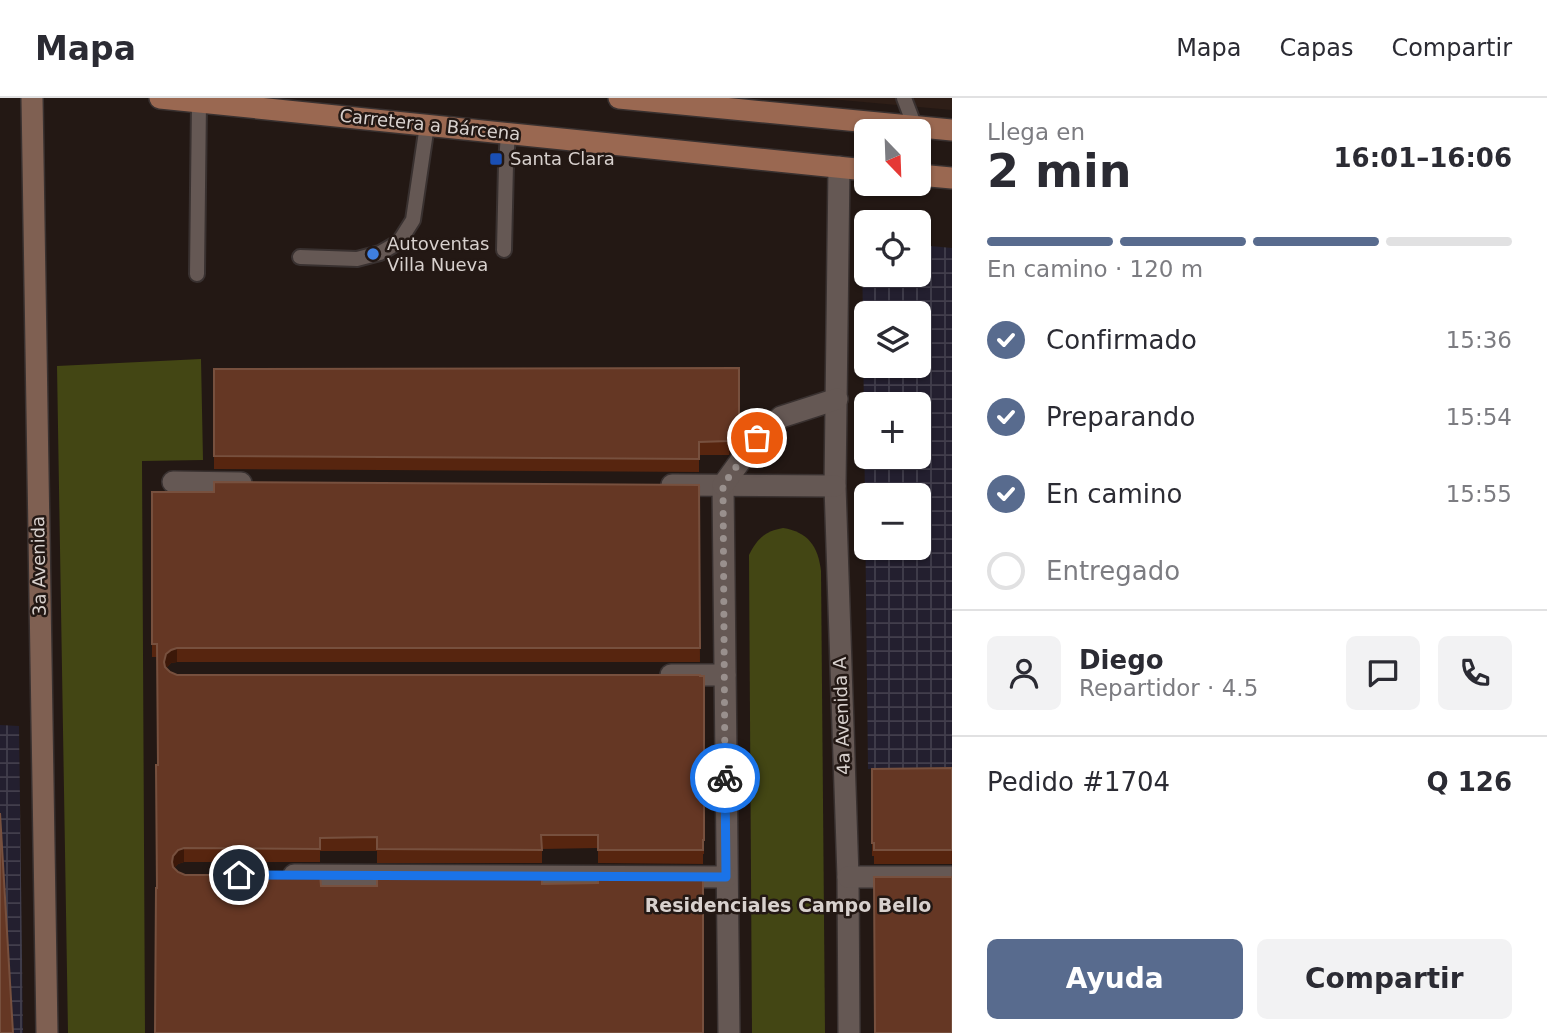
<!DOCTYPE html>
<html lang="es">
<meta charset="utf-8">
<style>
body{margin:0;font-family:"DejaVu Sans",sans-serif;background:#f2f2f3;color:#2b2b33;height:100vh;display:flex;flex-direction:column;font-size:26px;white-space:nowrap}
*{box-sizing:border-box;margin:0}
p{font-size:23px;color:#7c7c81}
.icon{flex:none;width:38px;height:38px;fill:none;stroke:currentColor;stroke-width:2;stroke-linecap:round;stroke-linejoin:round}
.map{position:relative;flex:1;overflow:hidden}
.sheet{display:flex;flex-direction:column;background:#fff;width:595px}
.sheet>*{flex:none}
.needle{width:46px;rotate:157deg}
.tools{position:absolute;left:854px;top:21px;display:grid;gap:14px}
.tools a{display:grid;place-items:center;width:77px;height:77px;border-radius:10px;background:#fff;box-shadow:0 2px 5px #0004;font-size:35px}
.pin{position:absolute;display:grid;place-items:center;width:60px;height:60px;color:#fff;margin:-30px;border:4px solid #fff;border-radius:50%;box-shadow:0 2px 7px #0007}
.courier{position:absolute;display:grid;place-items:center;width:70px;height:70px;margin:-35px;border:5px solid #1a73e8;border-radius:50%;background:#fff;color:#222;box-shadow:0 2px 9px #0007}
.head em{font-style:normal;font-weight:700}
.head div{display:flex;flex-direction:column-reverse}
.head{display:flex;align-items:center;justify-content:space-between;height:119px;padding:0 35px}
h1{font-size:46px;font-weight:700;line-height:52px}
.bar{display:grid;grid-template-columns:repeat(4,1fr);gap:10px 7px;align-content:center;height:84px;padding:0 35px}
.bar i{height:9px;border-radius:5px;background:#e1e1e2}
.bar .active{background:#586b8e}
.bar p{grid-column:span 4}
.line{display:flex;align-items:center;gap:18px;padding:0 35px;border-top:2px solid #e1e1e2}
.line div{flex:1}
.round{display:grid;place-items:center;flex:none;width:74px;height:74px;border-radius:10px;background:#f2f2f3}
ol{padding:0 35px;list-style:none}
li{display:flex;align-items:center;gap:21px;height:77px}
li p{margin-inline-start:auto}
li .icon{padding:7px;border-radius:50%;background:#586b8e;color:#fff;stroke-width:4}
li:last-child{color:#7c7c81}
li i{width:38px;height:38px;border:4px solid #e1e1e2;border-radius:50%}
.primary-button{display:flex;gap:14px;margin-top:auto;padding:14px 35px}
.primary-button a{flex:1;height:80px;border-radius:10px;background:#586b8e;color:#fff;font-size:28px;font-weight:700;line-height:80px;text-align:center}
.primary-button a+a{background:#f2f2f3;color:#2b2b33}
header{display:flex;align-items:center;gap:42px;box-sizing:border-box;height:98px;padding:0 35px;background:#fff;border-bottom:2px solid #e1e1e2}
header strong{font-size:33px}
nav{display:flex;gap:38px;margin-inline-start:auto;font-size:24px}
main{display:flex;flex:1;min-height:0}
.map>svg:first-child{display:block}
.built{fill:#2e1e17}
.industrial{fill:url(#industrial-grid);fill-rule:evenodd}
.park{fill:#434614}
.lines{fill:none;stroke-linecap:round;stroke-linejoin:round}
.lane-casing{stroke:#393130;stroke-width:18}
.street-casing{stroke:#393130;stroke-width:24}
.secondary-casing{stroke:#393130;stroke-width:24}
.primary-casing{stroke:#393130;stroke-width:24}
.lane{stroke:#655854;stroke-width:14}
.street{stroke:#655854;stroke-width:21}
.secondary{stroke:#7f6052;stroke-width:21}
.primary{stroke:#9a6851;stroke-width:21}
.wall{fill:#57250f}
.shaded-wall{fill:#3c1809}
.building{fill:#653724;stroke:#77503e;stroke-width:2}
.done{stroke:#99908d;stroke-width:7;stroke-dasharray:0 12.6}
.route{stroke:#1a73e8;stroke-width:9}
.transit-dot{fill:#1a4fb4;stroke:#231814;stroke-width:2.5}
.shop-dot{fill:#3f7fe0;stroke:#231814;stroke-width:2.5}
.labels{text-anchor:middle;stroke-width:5;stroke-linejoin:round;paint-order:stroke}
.street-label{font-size:18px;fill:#d8d1ce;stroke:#231814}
.poi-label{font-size:18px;fill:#d8d1ce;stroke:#231814;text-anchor:start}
.neighbourhood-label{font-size:19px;font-weight:bold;fill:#d8d1ce;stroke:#231814}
</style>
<header>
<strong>Mapa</strong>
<nav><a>Mapa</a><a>Capas</a><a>Compartir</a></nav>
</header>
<main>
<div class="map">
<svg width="952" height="935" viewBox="0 0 952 935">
<defs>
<pattern id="industrial-grid" width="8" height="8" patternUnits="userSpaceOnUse" patternTransform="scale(1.75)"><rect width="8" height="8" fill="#231f2f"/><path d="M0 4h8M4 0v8" fill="none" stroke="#423e4c"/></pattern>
</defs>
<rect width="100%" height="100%" fill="#231814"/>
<path class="built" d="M819 0H952V12Z"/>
<g class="industrial">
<path d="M862 143H866V177H919V147L952 150V669L868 671ZM866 215H919V268H866ZM866 306H919V359H866ZM866 397H919V450H866Z"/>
<path d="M0 627 19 628 23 935H0Z"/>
</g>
<g class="park">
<path d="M201 261 203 362 142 363 145 935H68L57 268Z"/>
<path d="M783 430C808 434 818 448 821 473L825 935H752L749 457C757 441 765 433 783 430Z"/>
</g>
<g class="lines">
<defs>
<g id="lane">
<path d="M904 0 915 29"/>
<path d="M504 152 506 66 508 35"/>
<path d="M300 159 357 161 380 155 399 144 413 122 427 27"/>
<path d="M197 176 199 4"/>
</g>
<g id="street">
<path d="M839 69 835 388 848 779 849 935"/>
<path d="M173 384 241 385"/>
<path d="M672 387 835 388"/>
<path d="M723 387 729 935"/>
<path d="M723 387 757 340 781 319 837 301"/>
<path d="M671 577H725"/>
<path d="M294 777 726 779"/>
<path d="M848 779H952"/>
</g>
<path id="secondary" d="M32 0 47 935"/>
<g id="primary">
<path d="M160 0 866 72"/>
<path d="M619 0 952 32"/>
<path d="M919 77 952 80"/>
</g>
</defs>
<use href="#lane" class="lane-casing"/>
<use href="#street" class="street-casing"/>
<use href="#secondary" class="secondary-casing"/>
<use href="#primary" class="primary-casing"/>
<use href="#lane" class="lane"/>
<use href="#street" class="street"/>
<use href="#secondary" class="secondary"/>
<use href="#primary" class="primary"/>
</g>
<g class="wall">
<path d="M739 270V342L729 357H699V374L214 371V271Z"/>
<path d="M699 387 700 564H177L171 565 166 570 170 574 177 577 704 578V756H703V766L598 765V750L542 751V765H377V753H320V764H184L178 766 174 770 178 774 185 777 321 788 542 786 703 935 157 790V559H152V394Z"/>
<path d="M952 670V766H874V758H872V671Z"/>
</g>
<g class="shaded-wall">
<path d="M739 329V342L729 357V343Z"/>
<path d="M177 550V564L171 565 166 570 164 564 166 556 171 552Z"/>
<path d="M184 750V764L178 766 173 771 172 764 173 758 178 752Z"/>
</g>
<g class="building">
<path d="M739 270V329L729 343 699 344V361L214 358V271Z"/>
<path d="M214 384 699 387 700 550H177L171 552 166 556 164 564 165 569 170 574 177 577H700V578H704V742H703V752H598V737H541L542 752 377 751V739L320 740V751L184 750 178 752 173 758 172 764 173 769 178 774 185 777H320L321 788H377V777L542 778V786L598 785V778L703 779V935H155L156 790H157L156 667H158L157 546H152V394H214Z"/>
<path d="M952 670V752H874V745H872V671Z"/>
<path d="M0 715 13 935H0Z"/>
<path d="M874 779H952V935H875Z"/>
</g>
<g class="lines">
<path class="done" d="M725 680 723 387 757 340"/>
<path class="route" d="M239 777 726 779 725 680"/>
</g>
<rect class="transit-dot" x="489" y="54" width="14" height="14" rx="3.5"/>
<circle class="shop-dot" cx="373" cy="156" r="7"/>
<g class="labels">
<g class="street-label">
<text transform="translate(430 27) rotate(6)" y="6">Carretera a Bárcena</text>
<text transform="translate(39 468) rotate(-91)" y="6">3a Avenida</text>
<text transform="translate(842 618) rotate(-92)" y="6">4a Avenida A</text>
</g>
<g class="poi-label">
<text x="510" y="67">Santa Clara</text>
<text x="387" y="152">Autoventas<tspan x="387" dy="21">Villa Nueva</tspan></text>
</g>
<g class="neighbourhood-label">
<text x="788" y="814">Residenciales Campo Bello</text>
</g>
</g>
</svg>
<div class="tools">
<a><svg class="needle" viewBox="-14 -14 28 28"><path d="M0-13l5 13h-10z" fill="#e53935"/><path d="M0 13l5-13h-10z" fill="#7c7c81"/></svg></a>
<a><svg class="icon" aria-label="locate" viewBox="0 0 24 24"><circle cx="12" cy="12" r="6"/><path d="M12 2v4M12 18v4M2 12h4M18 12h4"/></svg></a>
<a><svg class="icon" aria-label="layers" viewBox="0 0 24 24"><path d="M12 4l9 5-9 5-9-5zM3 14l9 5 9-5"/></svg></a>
<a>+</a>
<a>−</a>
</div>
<div class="pin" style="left:757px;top:340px;background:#ea580c"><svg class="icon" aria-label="bag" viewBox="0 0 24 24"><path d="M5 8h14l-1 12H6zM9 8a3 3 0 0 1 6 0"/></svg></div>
<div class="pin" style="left:239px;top:777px;background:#1f2937"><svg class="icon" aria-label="home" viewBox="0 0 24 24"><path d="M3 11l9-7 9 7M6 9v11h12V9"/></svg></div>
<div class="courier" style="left:725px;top:680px"><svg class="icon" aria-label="bike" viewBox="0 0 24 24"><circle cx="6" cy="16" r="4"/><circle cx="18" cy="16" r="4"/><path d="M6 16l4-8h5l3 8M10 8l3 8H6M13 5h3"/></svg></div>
</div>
<section class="sheet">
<div class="head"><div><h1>2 min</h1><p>Llega en</p></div><em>16:01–16:06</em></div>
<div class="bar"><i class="active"></i><i class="active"></i><i class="active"></i><i></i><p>En camino · 120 m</p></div>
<ol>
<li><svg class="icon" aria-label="check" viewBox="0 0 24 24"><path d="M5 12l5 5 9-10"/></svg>Confirmado<p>15:36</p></li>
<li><svg class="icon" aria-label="check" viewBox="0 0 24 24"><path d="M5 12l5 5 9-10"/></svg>Preparando<p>15:54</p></li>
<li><svg class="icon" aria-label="check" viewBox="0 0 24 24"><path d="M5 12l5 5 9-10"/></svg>En camino<p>15:55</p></li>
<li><i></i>Entregado</li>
</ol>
<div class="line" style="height:126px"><a class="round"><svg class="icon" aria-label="person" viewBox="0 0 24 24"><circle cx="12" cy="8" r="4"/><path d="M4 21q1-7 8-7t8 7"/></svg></a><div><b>Diego</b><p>Repartidor · 4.5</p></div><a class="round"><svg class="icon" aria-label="chat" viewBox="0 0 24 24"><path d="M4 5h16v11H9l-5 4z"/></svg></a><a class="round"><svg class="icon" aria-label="phone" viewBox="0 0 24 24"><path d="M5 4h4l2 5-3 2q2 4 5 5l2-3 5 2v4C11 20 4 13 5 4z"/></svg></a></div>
<div class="line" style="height:91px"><div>Pedido #1704</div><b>Q 126</b></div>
<div class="primary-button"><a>Ayuda</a><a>Compartir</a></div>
</section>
</main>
